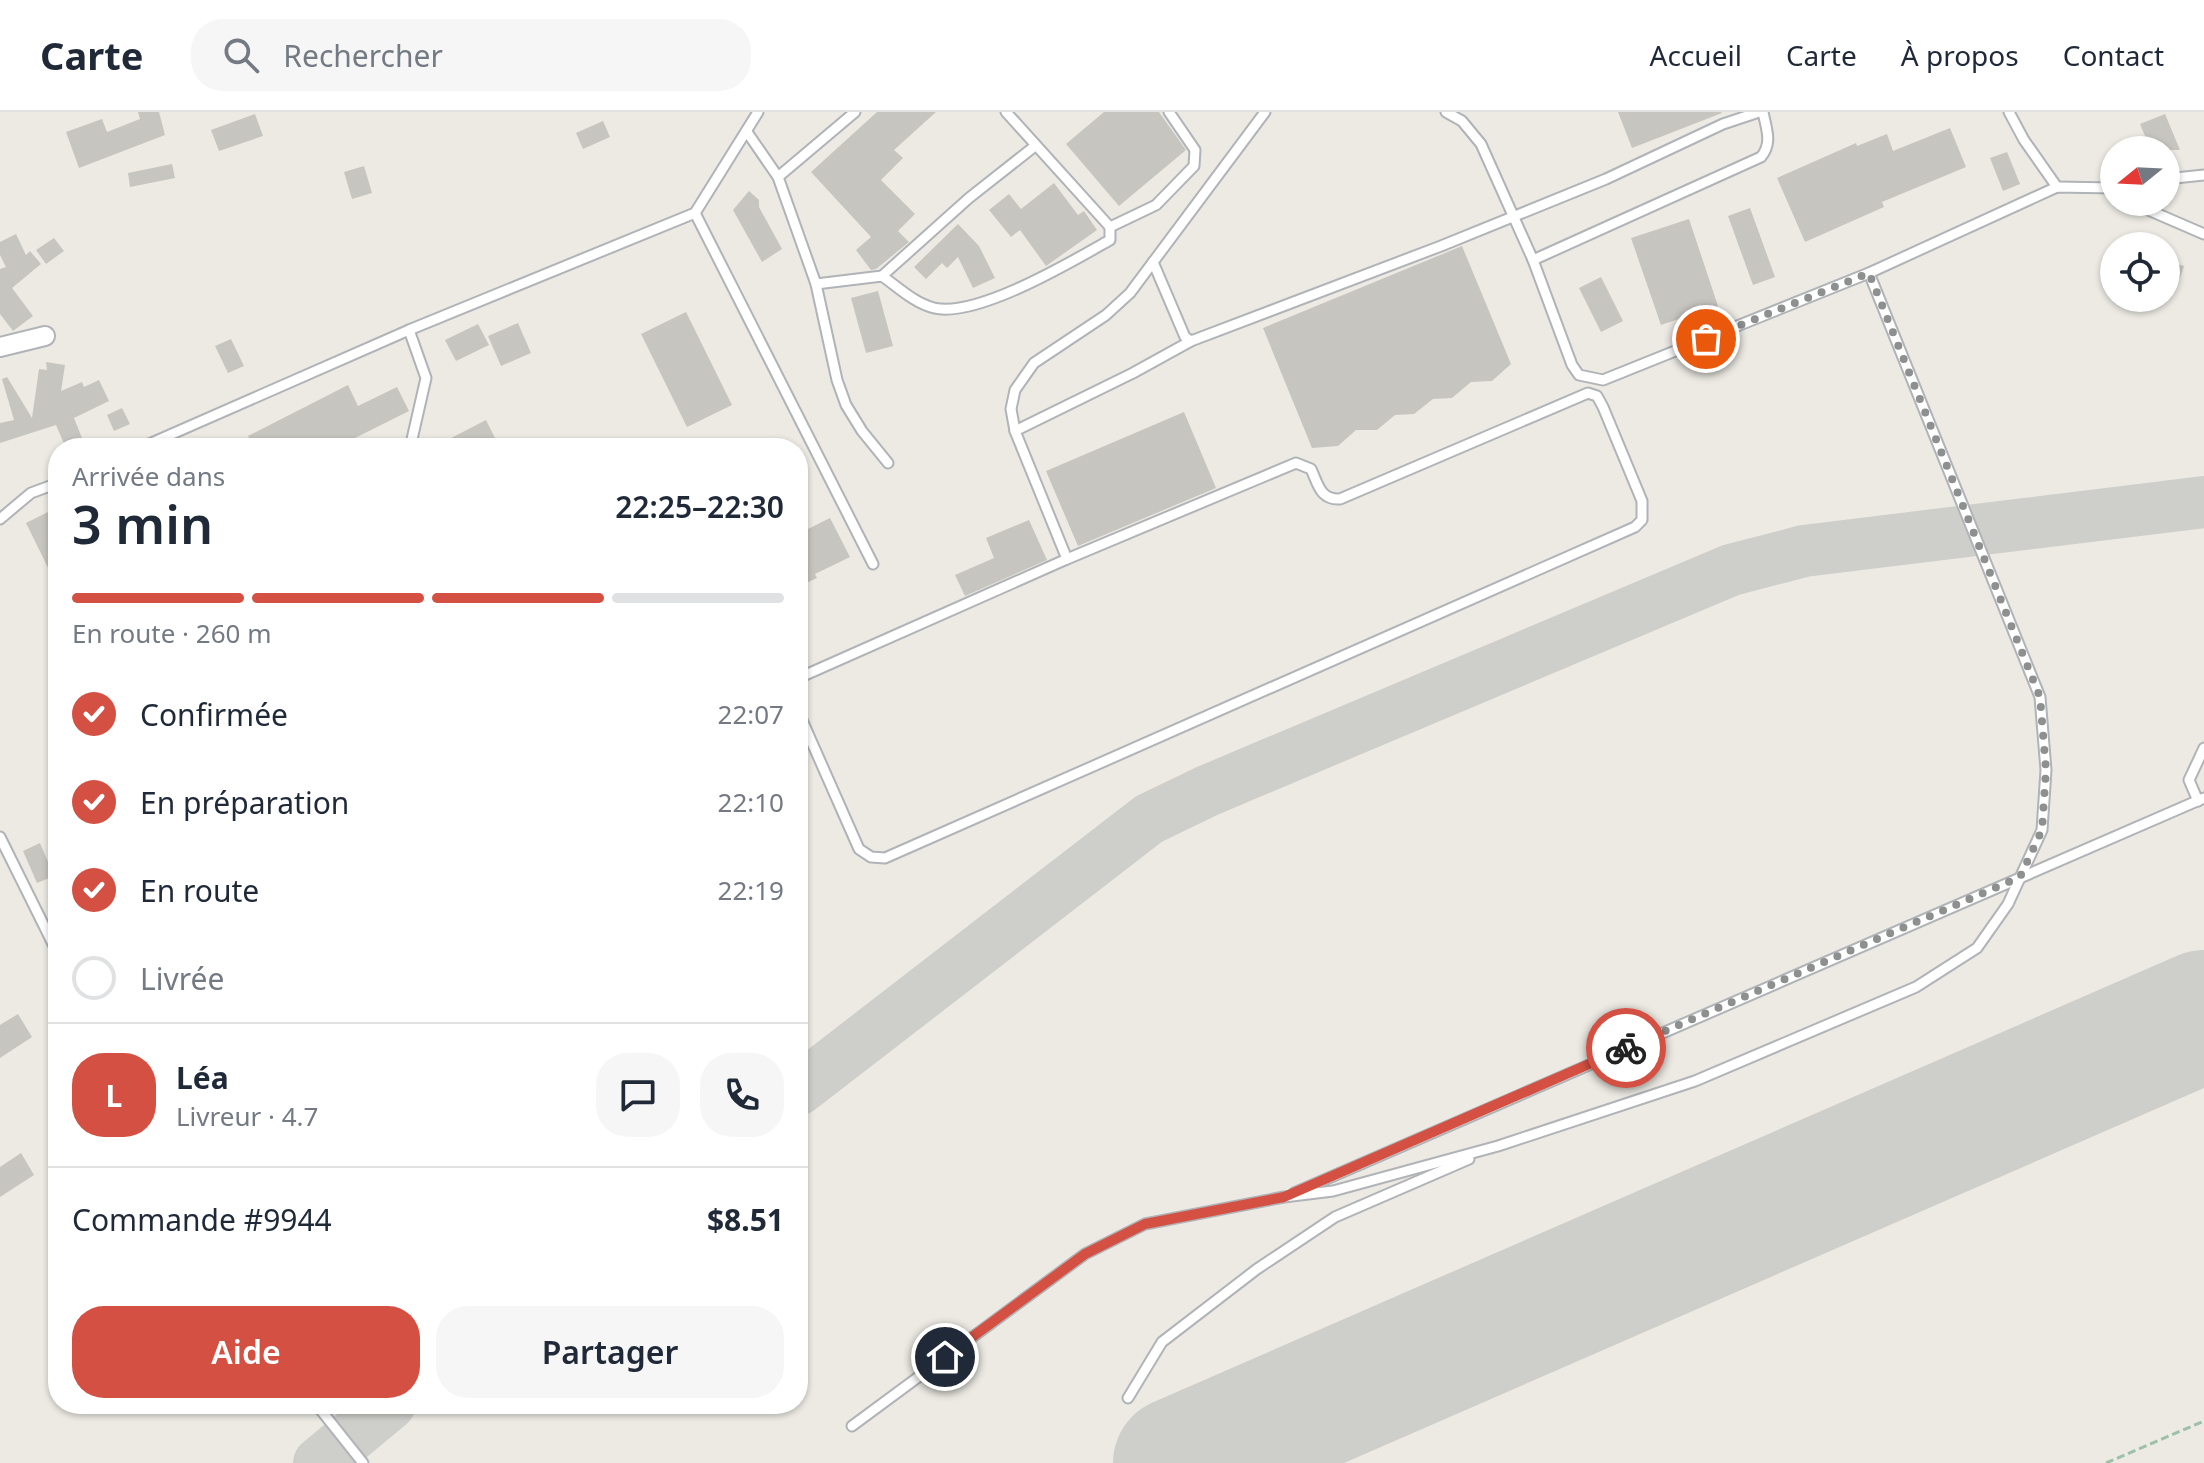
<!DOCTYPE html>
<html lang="fr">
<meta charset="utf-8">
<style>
body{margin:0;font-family:"Noto Sans",sans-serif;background:#f6f6f7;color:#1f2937;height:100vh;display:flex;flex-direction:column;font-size:30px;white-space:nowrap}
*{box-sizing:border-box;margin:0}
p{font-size:26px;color:#747a83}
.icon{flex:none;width:44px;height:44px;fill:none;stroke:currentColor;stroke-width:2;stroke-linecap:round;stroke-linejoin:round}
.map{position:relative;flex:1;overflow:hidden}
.panel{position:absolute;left:48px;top:326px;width:760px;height:976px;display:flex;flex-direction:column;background:#fff;border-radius:32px;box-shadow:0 2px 6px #0004}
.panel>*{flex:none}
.needle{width:52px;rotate:252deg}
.controls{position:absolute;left:2100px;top:24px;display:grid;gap:16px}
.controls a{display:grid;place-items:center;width:80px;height:80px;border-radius:50%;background:#fff;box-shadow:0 2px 6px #0004;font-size:40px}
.pin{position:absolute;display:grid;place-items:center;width:68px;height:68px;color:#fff;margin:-34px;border:4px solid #fff;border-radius:50%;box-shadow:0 2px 8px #0007}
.courier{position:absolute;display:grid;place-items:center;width:80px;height:80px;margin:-40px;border:6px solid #d35042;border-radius:50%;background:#fff;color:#222;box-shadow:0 2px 10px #0007}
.headline em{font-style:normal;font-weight:600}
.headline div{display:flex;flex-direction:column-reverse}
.headline{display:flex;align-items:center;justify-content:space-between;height:136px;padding:0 24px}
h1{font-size:52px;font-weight:600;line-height:60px}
.bar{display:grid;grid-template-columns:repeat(4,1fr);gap:12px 8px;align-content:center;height:96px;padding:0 24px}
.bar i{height:10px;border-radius:6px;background:#e0e1e3}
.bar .on{background:#d35042}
.bar p{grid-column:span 4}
.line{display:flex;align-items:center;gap:20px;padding:0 24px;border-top:2px solid #e0e1e3}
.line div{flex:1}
.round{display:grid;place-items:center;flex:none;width:84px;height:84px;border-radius:32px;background:#f6f6f7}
ol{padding:0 24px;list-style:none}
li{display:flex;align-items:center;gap:24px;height:88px}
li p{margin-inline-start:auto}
li .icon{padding:8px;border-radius:50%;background:#d35042;color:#fff;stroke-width:4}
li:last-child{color:#747a83}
li i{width:44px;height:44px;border:4px solid #e0e1e3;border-radius:50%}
.cta{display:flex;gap:16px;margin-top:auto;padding:16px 24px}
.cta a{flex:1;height:92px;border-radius:32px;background:#d35042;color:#fff;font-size:32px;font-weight:600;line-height:92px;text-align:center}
.cta a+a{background:#f6f6f7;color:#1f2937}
header{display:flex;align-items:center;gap:48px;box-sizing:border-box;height:112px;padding:0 40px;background:#fff;border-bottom:2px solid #e0e1e3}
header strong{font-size:38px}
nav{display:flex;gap:44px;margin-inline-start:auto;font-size:28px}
.search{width:560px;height:72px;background:#f6f6f7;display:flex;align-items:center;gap:20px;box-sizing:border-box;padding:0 28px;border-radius:32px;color:#747a83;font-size:30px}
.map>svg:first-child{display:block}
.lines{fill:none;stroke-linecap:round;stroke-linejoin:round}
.taxiway{stroke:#cececa;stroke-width:52}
.runway{stroke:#cececa;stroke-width:132}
.building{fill:#c7c5c0}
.lane-casing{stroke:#b0b3b7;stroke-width:13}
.street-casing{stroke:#b0b3b7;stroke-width:22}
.path{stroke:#9cc1a8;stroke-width:3;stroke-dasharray:8 4;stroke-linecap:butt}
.lane{stroke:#fff;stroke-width:9}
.street{stroke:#fff;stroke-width:18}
.done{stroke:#8e8f8f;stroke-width:8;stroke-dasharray:0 14.4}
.route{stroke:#d35042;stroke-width:10}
</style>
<header>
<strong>Carte</strong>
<div class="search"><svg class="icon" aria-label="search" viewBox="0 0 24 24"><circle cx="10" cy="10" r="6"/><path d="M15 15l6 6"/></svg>Rechercher</div>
<nav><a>Accueil</a><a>Carte</a><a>À propos</a><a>Contact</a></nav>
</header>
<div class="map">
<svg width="2204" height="1351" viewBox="0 0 2204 1351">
<rect width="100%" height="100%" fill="#eceae3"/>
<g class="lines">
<g class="taxiway">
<path d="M798 978 1149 707 1207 679 1731 458 1804 439 2204 390"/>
<path d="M319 1351 390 1292"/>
</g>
<path class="runway" d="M1179 1351 2204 904"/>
</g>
<g class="building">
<path d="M138 0H159L165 23 79 56 66 20 102 7 107 20 140 7Z"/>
<path d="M877 0H936L894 38 903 46 881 68 915 102 898 119 909 130 876 157 871 158 856 138 871 125 811 60Z"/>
<path d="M1104 0H1159L1186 38 1119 94 1066 32Z"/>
<path d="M1618 0H1721L1722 1 1632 36Z"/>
<path d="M255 2 263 24 219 39 211 18Z"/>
<path d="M2165 2 2180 38H2151L2140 12Z"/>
<path d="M603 9 610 25 583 37 576 21Z"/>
<path d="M1950 16 1966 55 1882 90 1884 95 1805 130 1777 66 1856 31 1857 34 1887 22 1893 39Z"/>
<path d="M2007 40 2020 72 2003 79 1990 46Z"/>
<path d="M172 52 175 66 130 75 128 61Z"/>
<path d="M364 54 372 81 352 87 344 60Z"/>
<path d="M1054 71 1078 103 1084 99 1097 118 1046 154 1020 118 1011 125 989 98 1009 82 1021 97Z"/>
<path d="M749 79 759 88V95L782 137 762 150 733 98Z"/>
<path d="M1750 96 1775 165 1753 173 1728 104Z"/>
<path d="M1689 107 1718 194 1661 213 1631 126Z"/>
<path d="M958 112 979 134 995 166 973 176 958 145 947 156 942 151 926 167 914 155Z"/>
<path d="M16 122 26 143 30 139 41 152 12 176 33 204 13 219 0 202V157L6 155 0 143V130Z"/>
<path d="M54 126 64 139 46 152 36 138Z"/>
<path d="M1462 134 1511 252 1492 269 1471 270 1452 286 1433 287 1414 302 1395 303 1377 318H1356L1338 334 1312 336 1263 216Z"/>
<path d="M2166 148 2184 154 2178 172 2166 167Z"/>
<path d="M1601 165 1623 209 1601 220 1579 176Z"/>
<path d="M878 179 893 234 866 241 851 186Z"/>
<path d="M686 200 732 293 687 315 641 222Z"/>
<path d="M518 211 531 241 501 254 488 224Z"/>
<path d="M478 212 489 233 456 249 445 228Z"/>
<path d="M231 227 244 254 228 261 215 234Z"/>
<path d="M46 250 65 253 61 279 82 270 84 275 99 268 109 289 74 306 86 336H66L56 313 0 331V311L14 308 2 267 7 265 32 306 39 257 47 258Z"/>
<path d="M348 273 358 294 397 275 409 299 335 336H254L248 324Z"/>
<path d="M122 296 130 312 114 319 107 303Z"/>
<path d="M1184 300 1216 376 1078 434 1046 359Z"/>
<path d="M486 308 500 336H432Z"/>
<path d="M58 395V476L26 411Z"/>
<path d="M830 406 850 445 815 462 817 466 798 475V422Z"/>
<path d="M1029 408 1047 448 965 484 955 463 994 446 986 426Z"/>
<path d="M40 731 54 764 37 771 23 739Z"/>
<path d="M18 902 32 925 0 946V913Z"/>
<path d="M21 1041 34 1063 0 1085V1055Z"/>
</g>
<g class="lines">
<defs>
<g id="lane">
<path d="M1006 0 1110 115"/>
<path d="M1446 0 1462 9 1481 32 1533 148 1572 253 1579 263 1603 268 1869 161"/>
<path d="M2009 0 2024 28 2057 75"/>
<path d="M747 20 778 65 816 172 837 268 846 293 862 319 888 351"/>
<path d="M778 65 855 0"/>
<path d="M2166 67 2204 63"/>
<path d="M2130 90 2204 122"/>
<path d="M695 101 873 452"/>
<path d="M1533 148 1761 45C1773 31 1766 16 1763 0"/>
<path d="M1153 150 1185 225 1191 229"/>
<path d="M882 164C898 175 914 191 934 196 977 206 1071 150 1110 128V115L1156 93 1194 54 1195 38 1169 0"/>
<path d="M816 172 882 164 969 86 1035 34"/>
<path d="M409 218 426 266 410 336"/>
<path d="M1015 319 1133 261 1191 229 1441 134 1606 67 1723 12 1759 0"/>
<path d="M140 336 409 218 695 101 758 0"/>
<path d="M0 407 31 381 58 371"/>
<path d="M798 570 803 564 1067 447"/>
<path d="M798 599 859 737 871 745 885 746 1635 415 1642 408V389L1603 295 1597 284 1588 281 1340 387C1320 388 1318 372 1311 357L1296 351 1067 447 1015 319 1011 297 1015 278 1034 251 1106 203 1130 181 1265 0"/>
<path d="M2198 689 2189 668 2204 636"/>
<path d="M0 725 58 842"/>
<path d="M1294 1081 2204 686"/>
<path d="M1128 1286 1162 1230 1257 1157 1335 1105 1469 1047"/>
<path d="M316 1292 363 1351"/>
<path d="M852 1314 1085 1142 1145 1112 1284 1085 1333 1079 1498 1034 1695 969 1916 875 1977 836 2008 792 2042 718 2046 658 2040 585 1869 161 2057 75 2114 76"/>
</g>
<path id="street" d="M0 235 45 224"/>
</defs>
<use href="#lane" class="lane-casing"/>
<use href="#street" class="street-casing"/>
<path class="path" d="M2106 1351 2204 1309"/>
<use href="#lane" class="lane"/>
<use href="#street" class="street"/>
</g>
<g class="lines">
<path class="done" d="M1626 936 2020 765 2042 718 2046 658 2040 585 1869 161 1706 227"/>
<path class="route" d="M945 1245 1085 1142 1145 1112 1284 1085 1626 936"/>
</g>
</svg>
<div class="controls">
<a><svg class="needle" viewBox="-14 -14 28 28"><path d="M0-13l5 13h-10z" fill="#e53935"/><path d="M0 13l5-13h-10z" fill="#747a83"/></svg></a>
<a><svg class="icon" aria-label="locate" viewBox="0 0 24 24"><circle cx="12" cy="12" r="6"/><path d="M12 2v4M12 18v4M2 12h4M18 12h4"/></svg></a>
</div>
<div class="pin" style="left:1706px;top:227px;background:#ea580c"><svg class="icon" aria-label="bag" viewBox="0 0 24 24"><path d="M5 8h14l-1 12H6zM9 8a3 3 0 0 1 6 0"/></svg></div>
<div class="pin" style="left:945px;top:1245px;background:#1f2937"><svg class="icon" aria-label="home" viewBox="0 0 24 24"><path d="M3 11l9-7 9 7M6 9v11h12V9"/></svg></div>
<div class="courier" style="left:1626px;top:936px"><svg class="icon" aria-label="bike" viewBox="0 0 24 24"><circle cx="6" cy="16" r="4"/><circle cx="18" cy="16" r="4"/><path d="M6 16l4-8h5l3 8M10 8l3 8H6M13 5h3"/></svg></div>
<section class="panel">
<div class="headline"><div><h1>3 min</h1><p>Arrivée dans</p></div><em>22:25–22:30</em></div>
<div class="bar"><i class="on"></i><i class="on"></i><i class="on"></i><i></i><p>En route · 260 m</p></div>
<ol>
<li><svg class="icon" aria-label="check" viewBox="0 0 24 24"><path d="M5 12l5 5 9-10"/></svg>Confirmée<p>22:07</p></li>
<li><svg class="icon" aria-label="check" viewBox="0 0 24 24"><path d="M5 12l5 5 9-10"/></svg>En préparation<p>22:10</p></li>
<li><svg class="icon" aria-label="check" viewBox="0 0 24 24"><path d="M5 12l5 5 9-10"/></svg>En route<p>22:19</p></li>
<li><i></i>Livrée</li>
</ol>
<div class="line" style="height:144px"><b class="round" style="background:#d35042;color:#fff">L</b><div><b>Léa</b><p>Livreur · 4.7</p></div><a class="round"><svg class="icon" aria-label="chat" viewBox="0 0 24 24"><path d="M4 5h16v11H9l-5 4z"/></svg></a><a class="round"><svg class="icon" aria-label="phone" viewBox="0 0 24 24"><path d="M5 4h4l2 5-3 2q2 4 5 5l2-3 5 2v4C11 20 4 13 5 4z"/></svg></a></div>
<div class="line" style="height:104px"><div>Commande #9944</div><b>$8.51</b></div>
<div class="cta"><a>Aide</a><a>Partager</a></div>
</section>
</div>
